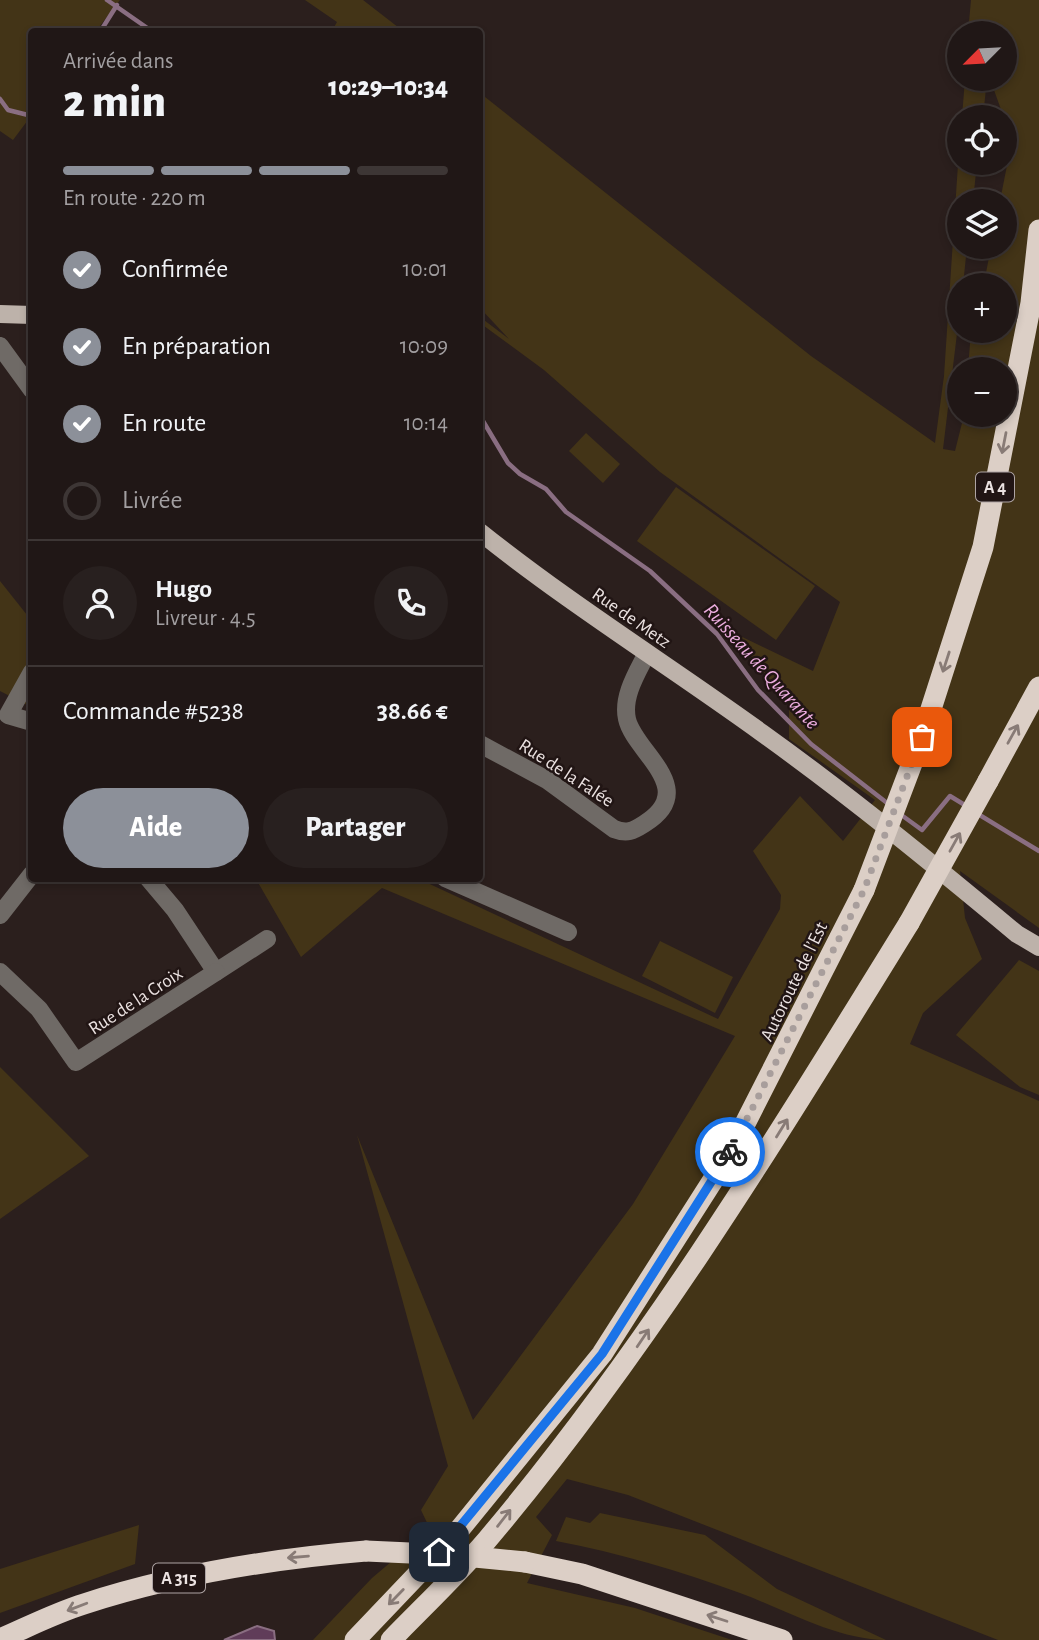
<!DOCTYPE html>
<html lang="fr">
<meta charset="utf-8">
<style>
body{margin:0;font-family:"Alegreya Sans",sans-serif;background:#28201f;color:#f1f3f6;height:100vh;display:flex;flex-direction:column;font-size:26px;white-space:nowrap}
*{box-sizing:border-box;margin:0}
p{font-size:23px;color:#a29fa1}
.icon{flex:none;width:38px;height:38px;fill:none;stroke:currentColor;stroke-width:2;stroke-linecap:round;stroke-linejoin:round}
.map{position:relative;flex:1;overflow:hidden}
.sheet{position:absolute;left:28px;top:28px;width:455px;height:854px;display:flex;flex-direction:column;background:#201716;border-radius:7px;box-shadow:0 4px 10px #0003,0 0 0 2px #3d3635}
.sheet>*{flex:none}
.needle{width:46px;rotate:246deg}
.buttons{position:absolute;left:947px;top:21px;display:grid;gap:14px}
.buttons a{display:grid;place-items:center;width:70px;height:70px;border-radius:50%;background:#201716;box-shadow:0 4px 10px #0003,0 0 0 2px #3d3635;font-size:35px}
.pin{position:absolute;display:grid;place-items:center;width:60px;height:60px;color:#fff;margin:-30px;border-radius:14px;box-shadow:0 4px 10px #0006}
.courier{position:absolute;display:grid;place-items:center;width:70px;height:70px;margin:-35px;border:5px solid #1a73e8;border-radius:50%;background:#fff;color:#222;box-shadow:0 2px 9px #0007}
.overview em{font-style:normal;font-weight:800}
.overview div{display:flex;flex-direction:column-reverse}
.overview{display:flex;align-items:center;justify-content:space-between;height:119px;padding:0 35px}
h1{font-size:46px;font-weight:800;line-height:52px}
.bar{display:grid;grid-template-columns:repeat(4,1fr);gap:10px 7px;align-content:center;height:84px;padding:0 35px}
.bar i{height:9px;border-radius:5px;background:#3d3635}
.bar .on{background:#8c9099}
.bar p{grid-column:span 4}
.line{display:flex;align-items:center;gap:18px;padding:0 35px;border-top:2px solid #3d3635}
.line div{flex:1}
.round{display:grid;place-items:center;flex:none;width:74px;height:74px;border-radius:37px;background:#28201f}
ol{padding:0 35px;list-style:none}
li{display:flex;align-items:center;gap:21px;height:77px}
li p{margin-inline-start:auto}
li .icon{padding:7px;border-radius:50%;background:#8c9099;color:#fff;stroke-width:4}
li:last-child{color:#a29fa1}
li i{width:38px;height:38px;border:4px solid #3d3635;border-radius:50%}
.action{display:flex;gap:14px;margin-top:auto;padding:14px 35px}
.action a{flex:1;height:80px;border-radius:42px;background:#8c9099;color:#fff;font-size:28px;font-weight:800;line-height:80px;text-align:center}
.action a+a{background:#28201f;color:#f1f3f6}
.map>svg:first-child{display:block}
.green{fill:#433417}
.water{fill:#603c59;stroke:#8a6e82;stroke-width:2}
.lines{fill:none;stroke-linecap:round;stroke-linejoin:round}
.stream{stroke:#8a6e82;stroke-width:4.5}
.minor{stroke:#6f6a66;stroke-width:18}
.major{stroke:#bdb2aa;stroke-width:18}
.highway{stroke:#dccfc6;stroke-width:21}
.highway-bridge{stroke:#dccfc6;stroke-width:21}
.oneway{stroke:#887b76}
.done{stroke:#a89e9c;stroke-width:7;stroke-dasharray:0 12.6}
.route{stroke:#1a73e8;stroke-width:9}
.labels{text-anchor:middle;stroke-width:5;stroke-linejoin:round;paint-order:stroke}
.shield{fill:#211514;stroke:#aea4a4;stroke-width:2}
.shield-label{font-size:18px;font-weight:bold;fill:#ebe2e1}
.street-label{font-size:19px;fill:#ebe2e1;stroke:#211514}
.water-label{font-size:21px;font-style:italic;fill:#ecaddf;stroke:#211514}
</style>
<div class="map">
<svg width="1039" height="1640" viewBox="0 0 1039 1640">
<rect width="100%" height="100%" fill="#2b1f1d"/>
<g class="green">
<path d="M0 0H120L96 31 32 32 31 116 13 140 0 131Z"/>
<path d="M305 0H363L403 31H332L337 22Z"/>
<path d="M971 0H1039V928L960 871 965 918 982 959 923 1013 910 1044 1039 1101V1640H998L628 1495 567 1479 536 1517 552 1535 527 1583 635 1608 732 1640H313L372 1578 430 1529 421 1510 448 1466 357 1135 473 1420 633 1204 735 1036 382 888 301 957 256 879H419L718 1019 780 909 781 895 753 851 800 796 843 841 875 800 789 739V705L732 632 813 671 840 602 660 472 544 370 480 323V317L509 339 480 308V93L811 356 935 443 944 376 959 149V163H977L973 201H959V247H967L963 285H959V317L943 449 955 451 964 415H1004V369H968L971 331H1004V285H975V281L984 283 991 247H1004V201H1000L1012 140 990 79H1004V33H994V24L993 33H968Z"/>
<path d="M965 79H987L983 117H962Z"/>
<path d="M586 433 620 464 603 483 569 451Z"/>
<path d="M676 487 815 586 776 640 637 541Z"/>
<path d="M0 581 31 620V707L0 691Z"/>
<path d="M660 941 733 977 715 1013 642 976Z"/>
<path d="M1019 960 1039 971V1095L1020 1087 956 1035Z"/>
<path d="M0 1067 89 1156 0 1219Z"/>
<path d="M600 1513 705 1535 777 1589 886 1640C837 1640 786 1610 740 1593 680 1571 619 1553 556 1541L566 1517 590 1523Z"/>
<path d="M139 1525 135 1564 0 1613V1569Z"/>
</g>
<path class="water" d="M257 1626 274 1631 275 1640H224Z"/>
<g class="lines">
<g class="stream">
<path d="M107 0 153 32"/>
<path d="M100 32 117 5"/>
<path d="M0 99 8 110 32 116"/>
<path d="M480 416 508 463 520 474 546 489 566 512 650 571 717 634 758 690 811 744 891 806"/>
<path d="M900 814 922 830 950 796 968 807"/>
<path d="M978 814 1039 851"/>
</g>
<g class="minor">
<path d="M0 346 32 390"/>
<path d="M32 672 8 715 32 722"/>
<path d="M480 744 547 780 614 829C627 834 633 831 644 824 701 789 634 752 627 719 622 696 637 673 647 653"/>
<path d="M148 878 175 910 216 972 267 939"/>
<path d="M445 878 568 932"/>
<path d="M0 915 32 874"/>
<path d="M0 972 39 1009 76 1062 216 972"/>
</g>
<g class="major">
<path d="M0 314 32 315"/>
<path d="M480 532C570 604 668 665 762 733 850 796 934 865 1017 934L1039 947"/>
</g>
<g class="highway">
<path d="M922 737 983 547 1031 303 1039 230"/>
<path d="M988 781 1039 687"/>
<path d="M525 1562 582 1574 782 1640"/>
<path d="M0 1639C28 1627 55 1613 84 1604 176 1574 270 1559 366 1551"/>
<path d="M355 1640 455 1535 602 1354 729 1155 864 890"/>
<path d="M391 1640C423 1607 457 1575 487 1540 648 1349 778 1135 909 923"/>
</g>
<g class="highway-bridge">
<path d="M864 890 922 737"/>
<path d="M909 923 988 781"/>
<path d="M366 1551 454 1555 525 1562"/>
</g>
</g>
<defs><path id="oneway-shaft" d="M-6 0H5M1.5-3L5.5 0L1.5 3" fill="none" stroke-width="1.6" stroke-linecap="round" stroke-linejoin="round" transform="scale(1.75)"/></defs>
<g class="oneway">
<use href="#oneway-shaft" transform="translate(1004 443) rotate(101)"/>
<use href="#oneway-shaft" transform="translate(946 662) rotate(108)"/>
<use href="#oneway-shaft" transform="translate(1013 734) rotate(-61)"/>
<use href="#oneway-shaft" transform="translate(955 842) rotate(-61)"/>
<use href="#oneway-shaft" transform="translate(782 1128) rotate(-58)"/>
<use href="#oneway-shaft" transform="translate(643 1338) rotate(-56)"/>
<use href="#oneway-shaft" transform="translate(504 1518) rotate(-52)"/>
<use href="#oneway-shaft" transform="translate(298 1557) rotate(175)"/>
<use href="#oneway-shaft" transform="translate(396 1597) rotate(134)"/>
<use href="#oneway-shaft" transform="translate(77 1607) rotate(159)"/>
<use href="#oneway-shaft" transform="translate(717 1618) rotate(-162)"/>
</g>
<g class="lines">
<path class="done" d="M730 1152 864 890 922 737"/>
<path class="route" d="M439 1552 602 1354 730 1152"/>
</g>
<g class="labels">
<g class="shield">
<rect x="976" y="472.5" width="38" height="29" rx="5"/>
<rect x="153" y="1563.5" width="52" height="29" rx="5"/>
</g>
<g class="shield-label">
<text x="995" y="493">A 4</text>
<text x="179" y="1584">A 315</text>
</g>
<g class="street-label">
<text transform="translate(632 617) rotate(35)" y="7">Rue de Metz</text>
<text transform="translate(567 772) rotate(33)" y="7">Rue de la Falée</text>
<text transform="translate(793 981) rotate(-64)" y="7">Autoroute de l’Est</text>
<text transform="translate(135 1000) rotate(-33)" y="7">Rue de la Croix</text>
</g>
<g class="water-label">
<text transform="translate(762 666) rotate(48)" y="7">Ruisseau de Quarante</text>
</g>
</g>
</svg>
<div class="buttons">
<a><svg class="needle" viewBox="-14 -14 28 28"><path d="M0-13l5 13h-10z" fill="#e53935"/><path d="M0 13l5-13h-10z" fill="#a29fa1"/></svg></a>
<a><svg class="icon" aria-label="locate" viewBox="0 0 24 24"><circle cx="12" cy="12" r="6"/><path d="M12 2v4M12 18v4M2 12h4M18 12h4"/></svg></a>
<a><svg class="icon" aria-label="layers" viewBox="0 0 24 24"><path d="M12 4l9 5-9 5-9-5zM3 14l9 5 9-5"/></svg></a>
<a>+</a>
<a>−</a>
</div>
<div class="pin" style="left:922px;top:737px;background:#ea580c"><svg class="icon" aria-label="bag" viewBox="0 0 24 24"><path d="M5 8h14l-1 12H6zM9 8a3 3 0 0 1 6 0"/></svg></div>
<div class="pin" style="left:439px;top:1552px;background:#1f2937"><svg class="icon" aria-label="home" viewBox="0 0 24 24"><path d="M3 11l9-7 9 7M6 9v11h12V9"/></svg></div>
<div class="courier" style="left:730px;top:1152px"><svg class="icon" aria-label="bike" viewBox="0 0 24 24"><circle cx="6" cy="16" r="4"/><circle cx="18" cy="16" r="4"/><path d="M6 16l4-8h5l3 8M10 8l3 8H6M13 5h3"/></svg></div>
<section class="sheet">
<div class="overview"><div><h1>2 min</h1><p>Arrivée dans</p></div><em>10:29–10:34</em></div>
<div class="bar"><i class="on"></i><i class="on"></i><i class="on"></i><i></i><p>En route · 220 m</p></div>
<ol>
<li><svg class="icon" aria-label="check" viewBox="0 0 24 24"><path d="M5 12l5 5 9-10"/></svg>Confirmée<p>10:01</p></li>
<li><svg class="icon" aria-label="check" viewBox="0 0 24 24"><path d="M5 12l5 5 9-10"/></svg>En préparation<p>10:09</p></li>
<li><svg class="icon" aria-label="check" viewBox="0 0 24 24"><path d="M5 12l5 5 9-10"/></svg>En route<p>10:14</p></li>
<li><i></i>Livrée</li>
</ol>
<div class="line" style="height:126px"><a class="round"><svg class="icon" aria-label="person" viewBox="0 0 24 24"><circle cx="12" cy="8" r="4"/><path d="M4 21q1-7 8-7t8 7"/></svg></a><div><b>Hugo</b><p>Livreur · 4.5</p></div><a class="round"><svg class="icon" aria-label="phone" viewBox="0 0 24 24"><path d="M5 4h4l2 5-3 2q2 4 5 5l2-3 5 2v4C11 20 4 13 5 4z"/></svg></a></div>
<div class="line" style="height:91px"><div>Commande #5238</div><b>38.66 €</b></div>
<div class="action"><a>Aide</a><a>Partager</a></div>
</section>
</div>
